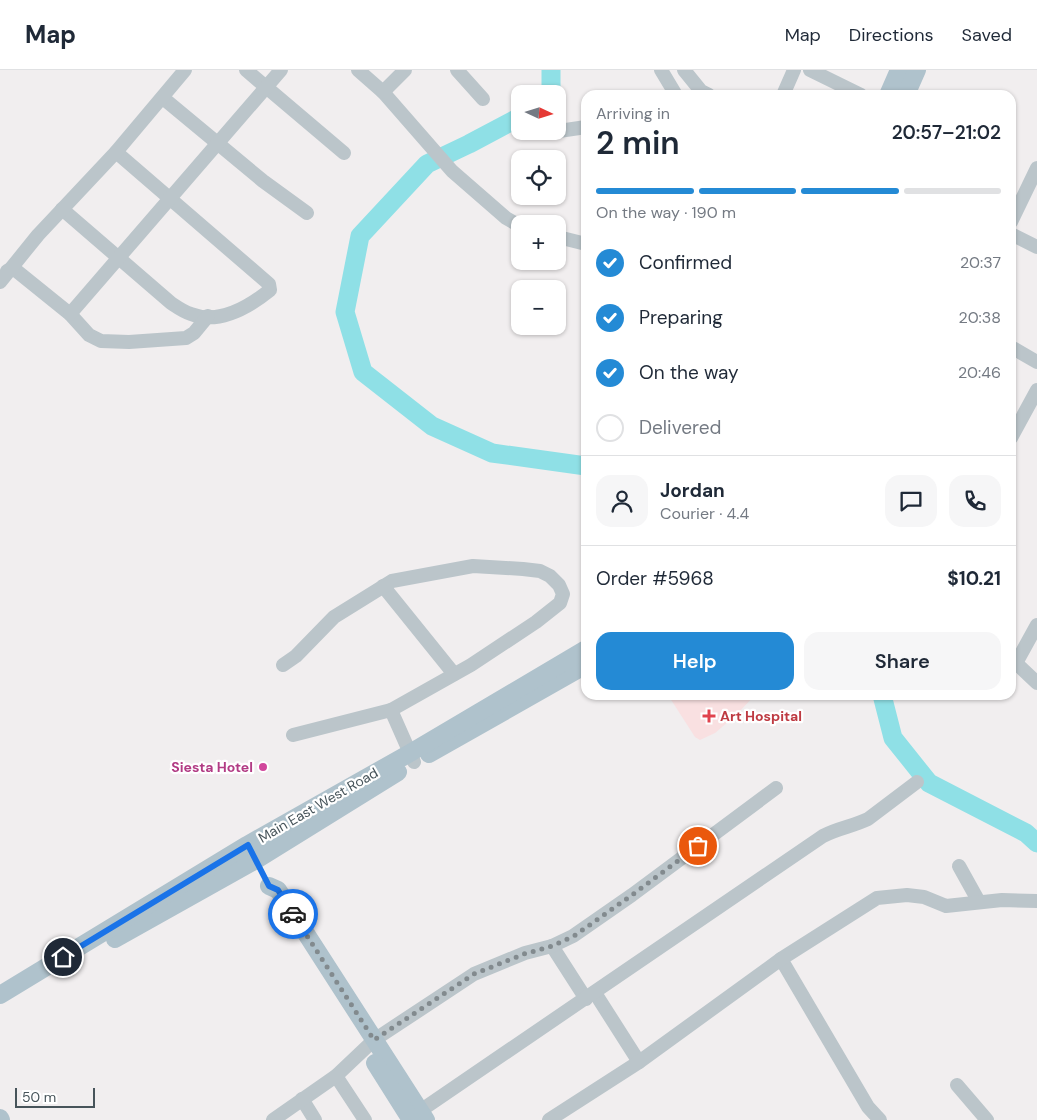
<!DOCTYPE html>
<meta charset="utf-8">
<style>
body{margin:0;font-family:"DM Sans",sans-serif;background:#f6f6f7;color:#1f2937;height:100vh;display:flex;flex-direction:column;font-size:19px;white-space:nowrap}
*{box-sizing:border-box;margin:0}
p{font-size:16px;color:#747a83}
.icon{flex:none;width:28px;height:28px;fill:none;stroke:currentColor;stroke-width:2;stroke-linecap:round;stroke-linejoin:round}
.map{position:relative;flex:1;overflow:hidden}
.details{position:absolute;left:581px;top:20px;width:435px;height:610px;display:flex;flex-direction:column;background:#fff;border-radius:15px;box-shadow:0 1px 4px #0004}
.details>*{flex:none}
.needle{width:32px;rotate:94deg}
.fabs{position:absolute;left:511px;top:15px;display:grid;gap:10px}
.fabs a{display:grid;place-items:center;width:55px;height:55px;border-radius:10px;background:#fff;box-shadow:0 1px 4px #0004;font-size:25px}
.scale{position:absolute;left:15px;bottom:12px;width:80px;box-sizing:border-box;padding-left:5px;border:2px solid #47545a;border-top:0;font-size:14px;line-height:18px;white-space:nowrap;color:#47545a;-webkit-text-stroke:4px #fff;paint-order:stroke}
.pin{position:absolute;display:grid;place-items:center;width:42px;height:42px;color:#fff;margin:-21px;border:2px solid #fff;border-radius:50%;box-shadow:0 1px 5px #0007}
.courier{position:absolute;display:grid;place-items:center;width:50px;height:50px;margin:-25px;border:4px solid #1a73e8;border-radius:50%;background:#fff;color:#222;box-shadow:0 1px 6px #0007}
.overview em{font-style:normal;font-weight:600}
.overview div{display:flex;flex-direction:column-reverse}
.overview{display:flex;align-items:center;justify-content:space-between;height:85px;padding:0 15px}
h1{font-size:32px;font-weight:600;line-height:38px}
.bar{display:grid;grid-template-columns:repeat(4,1fr);gap:8px 5px;align-content:center;height:60px;padding:0 15px}
.bar i{height:6px;border-radius:4px;background:#e0e1e3}
.bar .current{background:#248ad5}
.bar p{grid-column:span 4}
.line{display:flex;align-items:center;gap:12px;padding:0 15px;border-top:1px solid #e0e1e3}
.line div{flex:1}
.round{display:grid;place-items:center;flex:none;width:52px;height:52px;border-radius:15px;background:#f6f6f7}
ol{padding:0 15px;list-style:none}
li{display:flex;align-items:center;gap:15px;height:55px}
li p{margin-inline-start:auto}
li .icon{padding:5px;border-radius:50%;background:#248ad5;color:#fff;stroke-width:4}
li:last-child{color:#747a83}
li i{width:28px;height:28px;border:2px solid #e0e1e3;border-radius:50%}
.cta{display:flex;gap:10px;margin-top:auto;padding:10px 15px}
.cta a{flex:1;height:58px;border-radius:15px;background:#248ad5;color:#fff;font-size:20px;font-weight:600;line-height:58px;text-align:center}
.cta a+a{background:#f6f6f7;color:#1f2937}
header{display:flex;align-items:center;gap:30px;box-sizing:border-box;height:70px;padding:0 25px;background:#fff;border-bottom:1px solid #e0e1e3}
header strong{font-size:24px}
nav{display:flex;gap:28px;margin-inline-start:auto;font-size:18px}
.map>svg:first-child{display:block}
.medical{fill:#f9e0e1}
.lines{fill:none;stroke-linecap:round;stroke-linejoin:round}
.river{stroke:#8fe0e6;stroke-width:19}
.minor{stroke:#bbc5ca;stroke-width:14}
.major{stroke:#afc2cc;stroke-width:18}
.done{stroke:#828a8e;stroke-width:5;stroke-dasharray:0 9}
.route{stroke:#1a73e8;stroke-width:6}
.health-dot{fill:#e0444e;stroke:#fff;stroke-width:2}
.hotel-dot{fill:#d1479c;stroke:#fff;stroke-width:2}
.labels{text-anchor:middle;stroke-width:4.5;stroke-linejoin:round;paint-order:stroke}
.health-label{font-size:14px;font-weight:bold;fill:#be3a42;stroke:#fff;text-anchor:start}
.hotel-label{font-size:14px;font-weight:bold;fill:#b23c85;stroke:#fff;text-anchor:end}
.street-label{font-size:14px;fill:#47545a;stroke:#fff}
</style>
<header>
<strong>Map</strong>
<nav><a>Map</a><a>Directions</a><a>Saved</a></nav>
</header>
<div class="map">
<svg width="1037" height="1050" viewBox="0 0 1037 1050">
<rect width="100%" height="100%" fill="#f1eeef"/>
<path class="medical" d="M668 625H755L737 644 715 663 700 670 695 667Z"/>
<g class="lines">
<g class="river">
<path d="M547 24 551 20V0"/>
<path d="M520 47 469 74 427 94 360 166 345 242 363 302 432 356 492 383 586 396"/>
<path d="M882 625 893 668 929 713 1026 763 1037 773"/>
</g>
<g class="minor">
<path d="M246 0 344 83"/>
<path d="M358 0 383 22 452 101 506 148 520 156"/>
<path d="M457 0 483 29"/>
<path d="M661 0 676 25"/>
<path d="M684 0 701 21 709 25"/>
<path d="M810 0 861 25"/>
<path d="M383 22 405 0"/>
<path d="M783 25 794 0"/>
<path d="M163 28 263 111 307 143"/>
<path d="M559 61 586 57"/>
<path d="M62 139 171 233C177 237 184 242 191 244 220 255 249 237 270 220L269 214 116 82"/>
<path d="M1011 152 1037 98"/>
<path d="M1011 164 1037 177"/>
<path d="M558 167 586 174"/>
<path d="M7 201 13 198 70 244 89 265 101 271 129 272 186 268 194 263 208 246"/>
<path d="M0 212 38 165 116 82 185 0"/>
<path d="M70 244 281 0"/>
<path d="M1011 277 1037 292"/>
<path d="M1011 368 1037 320"/>
<path d="M383 516 454 604"/>
<path d="M1012 587 1016 593 1037 613"/>
<path d="M1016 593 1037 555"/>
<path d="M283 595 296 586 334 547 392 511 473 496 523 499 540 501 550 506 559 515 563 524 560 533 536 552 471 595 391 640 293 665"/>
<path d="M391 640 414 692"/>
<path d="M959 796 979 832"/>
<path d="M552 876 586 929"/>
<path d="M781 889 868 1037 880 1050"/>
<path d="M595 923 639 992"/>
<path d="M336 1006 365 1050"/>
<path d="M957 1015 987 1050"/>
<path d="M302 1029 315 1050"/>
<path d="M420 1041 823 766C838 758 854 756 868 749L917 712"/>
<path d="M273 1050 336 1006 374 970 474 904 525 883 552 876 573 866 632 825 776 718"/>
<path d="M549 1050 639 992 781 889 877 828 907 825 924 827 946 836 1002 830 1037 831"/>
</g>
<g class="major">
<path d="M888 25 899 0"/>
<path d="M906 25 917 0"/>
<path d="M429 684 586 595"/>
<path d="M269 816 278 820 426 1050"/>
<path d="M115 869 256 790 398 702"/>
<path d="M0 925 247 775 410 683 586 579"/>
<path d="M375 993 411 1050"/>
<path d="M0 1048 1 1050"/>
</g>
</g>
<g class="lines">
<path class="done" d="M293 844 374 970 474 904 524 884 552 876 574 866 632 825 698 776"/>
<path class="route" d="M63 887 248 775 269 816 278 820 293 844"/>
</g>
<path class="health-dot" d="M706.5 638.5h5v5h5v5h-5v5h-5v-5h-5v-5h5z"/>
<circle class="hotel-dot" cx="263" cy="697" r="5"/>
<g class="labels">
<g class="health-label">
<text x="720" y="651">Art Hospital</text>
</g>
<g class="hotel-label">
<text x="253" y="702">Siesta Hotel</text>
</g>
<g class="street-label">
<text transform="translate(318 735) rotate(-30)" y="5">Main East West Road</text>
</g>
</g>
</svg>
<div class="fabs">
<a><svg class="needle" viewBox="-14 -14 28 28"><path d="M0-13l5 13h-10z" fill="#e53935"/><path d="M0 13l5-13h-10z" fill="#747a83"/></svg></a>
<a><svg class="icon" aria-label="locate" viewBox="0 0 24 24"><circle cx="12" cy="12" r="6"/><path d="M12 2v4M12 18v4M2 12h4M18 12h4"/></svg></a>
<a>+</a>
<a>−</a>
</div>
<div class="scale">50 m</div>
<div class="pin" style="left:698px;top:776px;background:#ea580c"><svg class="icon" aria-label="bag" viewBox="0 0 24 24"><path d="M5 8h14l-1 12H6zM9 8a3 3 0 0 1 6 0"/></svg></div>
<div class="pin" style="left:63px;top:887px;background:#1f2937"><svg class="icon" aria-label="home" viewBox="0 0 24 24"><path d="M3 11l9-7 9 7M6 9v11h12V9"/></svg></div>
<div class="courier" style="left:293px;top:844px"><svg class="icon" aria-label="car" viewBox="0 0 24 24"><path d="M5 17H2v-5l4-1 3-4h7l3 4 3 1v5h-3M9 17h6M6 11h13"/><circle cx="7" cy="17" r="2"/><circle cx="17" cy="17" r="2"/></svg></div>
<section class="details">
<div class="overview"><div><h1>2 min</h1><p>Arriving in</p></div><em>20:57–21:02</em></div>
<div class="bar"><i class="current"></i><i class="current"></i><i class="current"></i><i></i><p>On the way · 190 m</p></div>
<ol>
<li><svg class="icon" aria-label="check" viewBox="0 0 24 24"><path d="M5 12l5 5 9-10"/></svg>Confirmed<p>20:37</p></li>
<li><svg class="icon" aria-label="check" viewBox="0 0 24 24"><path d="M5 12l5 5 9-10"/></svg>Preparing<p>20:38</p></li>
<li><svg class="icon" aria-label="check" viewBox="0 0 24 24"><path d="M5 12l5 5 9-10"/></svg>On the way<p>20:46</p></li>
<li><i></i>Delivered</li>
</ol>
<div class="line" style="height:90px"><a class="round"><svg class="icon" aria-label="person" viewBox="0 0 24 24"><circle cx="12" cy="8" r="4"/><path d="M4 21q1-7 8-7t8 7"/></svg></a><div><b>Jordan</b><p>Courier · 4.4</p></div><a class="round"><svg class="icon" aria-label="chat" viewBox="0 0 24 24"><path d="M4 5h16v11H9l-5 4z"/></svg></a><a class="round"><svg class="icon" aria-label="phone" viewBox="0 0 24 24"><path d="M5 4h4l2 5-3 2q2 4 5 5l2-3 5 2v4C11 20 4 13 5 4z"/></svg></a></div>
<div class="line" style="height:65px"><div>Order #5968</div><b>$10.21</b></div>
<div class="cta"><a>Help</a><a>Share</a></div>
</section>
</div>
